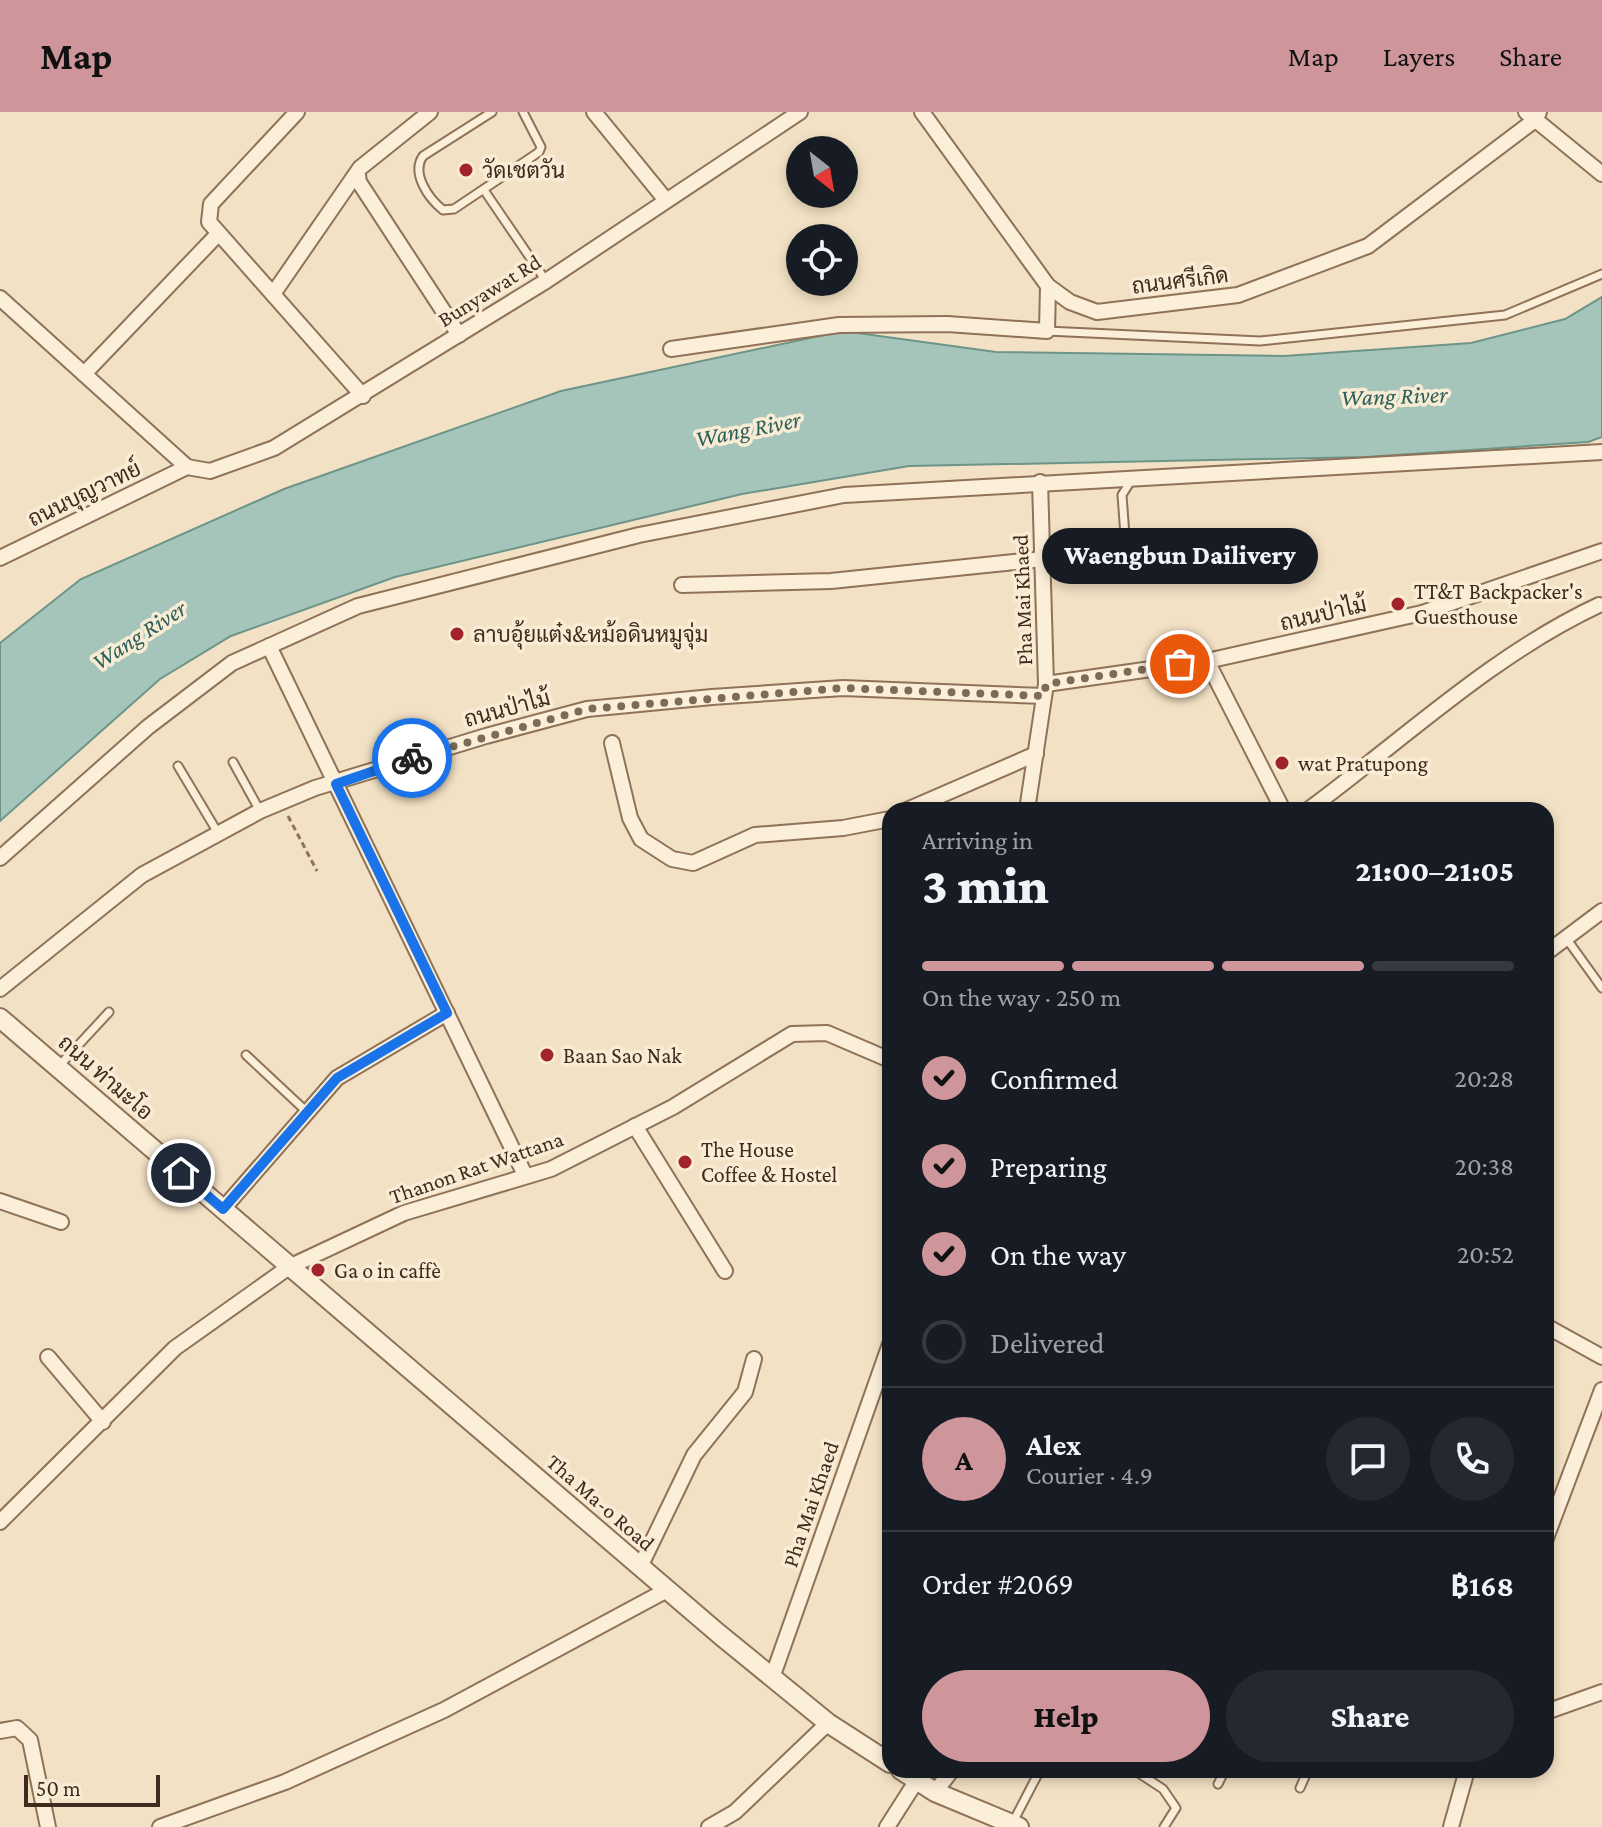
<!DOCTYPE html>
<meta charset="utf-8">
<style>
body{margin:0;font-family:"Crimson Pro",Sarabun,serif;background:#242831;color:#f1f3f6;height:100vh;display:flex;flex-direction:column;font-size:30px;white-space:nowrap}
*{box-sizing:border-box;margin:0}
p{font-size:26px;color:#9ea1a6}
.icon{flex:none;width:44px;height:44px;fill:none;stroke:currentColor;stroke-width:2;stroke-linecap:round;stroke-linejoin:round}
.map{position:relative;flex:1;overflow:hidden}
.drawer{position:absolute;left:882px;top:690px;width:672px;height:976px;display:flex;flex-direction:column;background:#171b24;border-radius:24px;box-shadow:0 4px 12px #0003}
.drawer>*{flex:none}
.needle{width:52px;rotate:149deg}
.buttons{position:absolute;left:786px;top:24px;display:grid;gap:16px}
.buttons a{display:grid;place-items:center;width:72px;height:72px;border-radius:50%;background:#171b24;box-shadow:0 4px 12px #0003;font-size:40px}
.scale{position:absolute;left:24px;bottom:20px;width:136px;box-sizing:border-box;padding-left:8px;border:4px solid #3e2b1e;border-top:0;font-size:22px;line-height:28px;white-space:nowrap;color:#3e2b1e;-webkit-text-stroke:6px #f9ecd5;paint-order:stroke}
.pin{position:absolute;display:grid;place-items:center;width:68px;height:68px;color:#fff;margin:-34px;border:4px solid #fff;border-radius:50%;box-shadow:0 2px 8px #0007}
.courier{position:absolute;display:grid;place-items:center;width:80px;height:80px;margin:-40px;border:6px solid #1a73e8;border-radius:50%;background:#fff;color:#222;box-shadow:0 2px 10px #0007}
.bubble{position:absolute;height:56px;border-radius:28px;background:#171b24;box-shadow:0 4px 12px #0003;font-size:26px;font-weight:800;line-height:56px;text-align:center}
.head em{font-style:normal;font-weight:800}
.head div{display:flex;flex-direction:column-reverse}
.head{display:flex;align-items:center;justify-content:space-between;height:136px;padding:0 40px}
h1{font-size:52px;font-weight:800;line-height:60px}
.bar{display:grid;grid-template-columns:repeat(4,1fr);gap:12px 8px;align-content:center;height:96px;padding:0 40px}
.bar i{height:10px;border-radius:6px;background:#363941}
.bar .on{background:#ce959b}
.bar p{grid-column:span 4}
.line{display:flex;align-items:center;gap:20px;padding:0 40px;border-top:2px solid #363941}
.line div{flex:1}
.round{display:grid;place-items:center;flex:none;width:84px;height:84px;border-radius:42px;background:#242831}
ol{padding:0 40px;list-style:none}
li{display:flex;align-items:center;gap:24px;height:88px}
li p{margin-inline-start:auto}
li .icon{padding:8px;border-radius:50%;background:#ce959b;color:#111;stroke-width:4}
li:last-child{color:#9ea1a6}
li i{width:44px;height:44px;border:4px solid #363941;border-radius:50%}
.cta{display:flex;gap:16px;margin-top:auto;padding:16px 40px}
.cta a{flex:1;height:92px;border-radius:48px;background:#ce959b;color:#111;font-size:32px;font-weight:800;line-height:92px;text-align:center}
.cta a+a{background:#242831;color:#f1f3f6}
header{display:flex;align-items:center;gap:48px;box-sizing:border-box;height:112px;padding:0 40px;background:#ce959b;color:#111}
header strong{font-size:38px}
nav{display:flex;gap:44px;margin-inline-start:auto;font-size:28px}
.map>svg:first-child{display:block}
.water{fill:#a6c5ba;stroke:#6c9488;stroke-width:2}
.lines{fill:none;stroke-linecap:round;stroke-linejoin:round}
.service-casing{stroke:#8f7258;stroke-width:11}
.minor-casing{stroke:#8f7258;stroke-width:18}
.tertiary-casing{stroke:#8f7258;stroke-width:22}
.path{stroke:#8f7258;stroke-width:3;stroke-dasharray:6 4;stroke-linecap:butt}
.service{stroke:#fcefd9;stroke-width:7}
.minor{stroke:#fcefd9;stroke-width:14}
.tertiary{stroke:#fcefd9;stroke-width:18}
.done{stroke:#7d6b58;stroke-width:8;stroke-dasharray:0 14.4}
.route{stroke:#1a73e8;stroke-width:10}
.poi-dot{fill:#a3232c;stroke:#f9ecd5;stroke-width:3}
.labels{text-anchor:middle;stroke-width:7;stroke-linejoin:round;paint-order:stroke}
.poi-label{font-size:22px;fill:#3e2b1e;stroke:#f9ecd5;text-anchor:start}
.street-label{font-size:22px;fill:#3e2b1e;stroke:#f9ecd5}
.water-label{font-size:24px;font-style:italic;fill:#2c5f58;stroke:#f9ecd5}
</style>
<header>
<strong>Map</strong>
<nav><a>Map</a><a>Layers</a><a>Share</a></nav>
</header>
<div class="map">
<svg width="1602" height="1715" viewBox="0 0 1602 1715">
<rect width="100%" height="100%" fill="#f2e1c4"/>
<path class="water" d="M1602 185V325L1588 330 1366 345 909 354 742 382 395 465 231 524 160 567 0 709V531L81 467 284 377 561 279 843 219 996 240 1284 244 1471 231 1565 207Z"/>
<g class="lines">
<defs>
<g id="service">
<path d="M492 0 423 44C411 61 428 86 443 98L454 97 539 40 541 35 523 0"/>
<path d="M484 78 546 169"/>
<path d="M1047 219 1260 229 1505 203 1602 162"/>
<path d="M1126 437 1122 383 1132 367"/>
<path d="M233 650 260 699"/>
<path d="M178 654 218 721"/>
<path d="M1566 826 1602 876"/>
<path d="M246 943 307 1000"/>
<path d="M59 954 109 900"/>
<path d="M1134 1658 1163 1677 1176 1696 1164 1715"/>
<path d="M1218 1672 1225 1658"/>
<path d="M1300 1676 1308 1658"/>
<path d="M1013 1710 1040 1658"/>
</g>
<g id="minor">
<path d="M297 0 211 92 209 110 363 284"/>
<path d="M594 0 665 87"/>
<path d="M922 0 1048 174 1070 190 1097 200 1238 183 1368 134 1535 8 1539 0"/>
<path d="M1526 0 1602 62"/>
<path d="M358 63 359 70 459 223"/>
<path d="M273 182 360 56 430 0"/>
<path d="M0 186 187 355"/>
<path d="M671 237 839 213 947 212 1047 219 1048 174"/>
<path d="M84 262 217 123"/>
<path d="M0 446 187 355 210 359 274 336 546 169 800 0"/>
<path d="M682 473 831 469 1043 447"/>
<path d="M269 534 525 1063"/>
<path d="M1207 549 1283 698"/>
<path d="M1046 572 1207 549 1422 501 1602 439"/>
<path d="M612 631 630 706 641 727 672 747 693 751 755 723 843 716 890 707"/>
<path d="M907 698 1036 642"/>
<path d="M1027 698 1046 572 1040 370"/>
<path d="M1308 698C1403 628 1492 543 1599 493"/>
<path d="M0 746 148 615 232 551 358 494 639 423 844 383 1602 340"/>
<path d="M1546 841 1602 799"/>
<path d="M0 877 142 763 260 699 315 676 486 624 587 597 712 585 843 576 1044 584"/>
<path d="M635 1014 725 1159"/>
<path d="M0 1089 61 1110"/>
<path d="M223 1097 337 966 447 901"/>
<path d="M1546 1214 1602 1245"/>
<path d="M48 1245 103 1310"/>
<path d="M0 1410 175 1236 289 1155 404 1101 551 1057 673 995 792 922 827 921 890 948"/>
<path d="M1546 1426 1602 1278"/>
<path d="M640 1455 694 1343 745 1280 754 1247"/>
<path d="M772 1566 890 1232"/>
<path d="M1546 1600 1602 1580"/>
<path d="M0 1619 17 1616 30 1628 48 1715"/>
<path d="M935 1680 952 1658"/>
<path d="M160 1715 285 1670 444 1598 667 1478"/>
<path d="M709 1715 735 1700 828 1611"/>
<path d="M887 1715 917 1668"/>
<path d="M1451 1715 1467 1658"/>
</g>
<g id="tertiary">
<path d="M0 906 719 1522 828 1611 890 1651"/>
<path d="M901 1658 935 1680 1019 1715"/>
</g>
</defs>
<use href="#service" class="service-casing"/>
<use href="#minor" class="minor-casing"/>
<use href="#tertiary" class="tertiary-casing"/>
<path class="path" d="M288 704 317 759"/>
<use href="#service" class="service"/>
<use href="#minor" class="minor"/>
<use href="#tertiary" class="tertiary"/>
</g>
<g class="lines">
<path class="done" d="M412 646 587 597 843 576 1044 584 1046 572 1180 552"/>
<path class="route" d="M181 1061 223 1097 337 966 447 901 336 672 412 646"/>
</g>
<g class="poi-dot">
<circle cx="466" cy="58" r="8"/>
<circle cx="1398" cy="492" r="8"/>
<circle cx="457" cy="522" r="8"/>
<circle cx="1282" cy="651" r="8"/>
<circle cx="547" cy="943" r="8"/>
<circle cx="685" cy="1050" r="8"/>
<circle cx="318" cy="1158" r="8"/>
</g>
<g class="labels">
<g class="poi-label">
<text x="482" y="66">วัดเชตวัน</text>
<text x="1414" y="487">TT&amp;T Backpacker's<tspan x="1414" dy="25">Guesthouse</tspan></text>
<text x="473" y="530">ลาบอุ้ยแต๋ง&amp;หม้อดินหมูจุ่ม</text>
<text x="1298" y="659">wat Pratupong</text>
<text x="563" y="951">Baan Sao Nak</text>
<text x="701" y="1045">The House<tspan x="701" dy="25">Coffee &amp; Hostel</tspan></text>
<text x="334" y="1166">Ga o in caffè</text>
</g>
<g class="street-label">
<text transform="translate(1180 168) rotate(-7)" y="8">ถนนศรีเกิด</text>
<text transform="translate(489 178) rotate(-32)" y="8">Bunyawat Rd</text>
<text transform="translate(84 381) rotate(-26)" y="8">ถนนบุญวาทย์</text>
<text transform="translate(1022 488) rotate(-92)" y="8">Pha Mai Khaed</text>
<text transform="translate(1323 501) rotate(-13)" y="8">ถนนป่าไม้</text>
<text transform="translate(507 596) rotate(-15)" y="8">ถนนป่าไม้</text>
<text transform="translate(106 965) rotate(41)" y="8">ถนน ท่ามะโอ</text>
<text transform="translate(476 1055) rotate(-19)" y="8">Thanon Rat Wattana</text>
<text transform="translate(601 1390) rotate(41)" y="8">Tha Ma-o Road</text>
<text transform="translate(810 1392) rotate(-71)" y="8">Pha Mai Khaed</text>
</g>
<g class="water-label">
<text transform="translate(1394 284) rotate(-2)" y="8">Wang River</text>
<text transform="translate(748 317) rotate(-11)" y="8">Wang River</text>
<text transform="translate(139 523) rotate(-33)" y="8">Wang River</text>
</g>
</g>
</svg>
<div class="buttons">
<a><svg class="needle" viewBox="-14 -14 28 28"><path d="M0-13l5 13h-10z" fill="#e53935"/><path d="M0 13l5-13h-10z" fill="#9ea1a6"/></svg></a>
<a><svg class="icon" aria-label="locate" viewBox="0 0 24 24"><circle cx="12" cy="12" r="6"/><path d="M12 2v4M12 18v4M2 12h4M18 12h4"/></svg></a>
</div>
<div class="scale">50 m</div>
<div class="pin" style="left:1180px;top:552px;background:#ea580c"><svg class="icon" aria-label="bag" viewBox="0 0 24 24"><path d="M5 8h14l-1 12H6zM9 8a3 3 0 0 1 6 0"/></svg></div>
<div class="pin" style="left:181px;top:1061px;background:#1f2937"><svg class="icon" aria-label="home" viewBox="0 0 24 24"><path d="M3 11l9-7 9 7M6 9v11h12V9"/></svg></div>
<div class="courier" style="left:412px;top:646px"><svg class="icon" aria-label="bike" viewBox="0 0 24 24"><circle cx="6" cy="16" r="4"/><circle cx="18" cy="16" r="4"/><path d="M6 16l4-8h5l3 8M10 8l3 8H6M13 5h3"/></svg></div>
<div class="bubble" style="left:1042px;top:416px;width:276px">Waengbun Dailivery</div>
<section class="drawer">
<div class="head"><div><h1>3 min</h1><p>Arriving in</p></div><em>21:00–21:05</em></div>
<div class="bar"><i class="on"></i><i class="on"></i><i class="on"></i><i></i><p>On the way · 250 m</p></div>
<ol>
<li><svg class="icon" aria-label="check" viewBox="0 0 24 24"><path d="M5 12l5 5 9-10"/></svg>Confirmed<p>20:28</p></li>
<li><svg class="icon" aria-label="check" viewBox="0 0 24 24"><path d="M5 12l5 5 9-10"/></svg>Preparing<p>20:38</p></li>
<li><svg class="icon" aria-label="check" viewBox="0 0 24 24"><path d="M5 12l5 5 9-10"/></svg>On the way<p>20:52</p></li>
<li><i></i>Delivered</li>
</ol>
<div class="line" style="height:144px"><b class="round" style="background:#ce959b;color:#111">A</b><div><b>Alex</b><p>Courier · 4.9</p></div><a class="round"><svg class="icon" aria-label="chat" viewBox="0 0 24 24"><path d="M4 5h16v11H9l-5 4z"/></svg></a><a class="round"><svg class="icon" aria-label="phone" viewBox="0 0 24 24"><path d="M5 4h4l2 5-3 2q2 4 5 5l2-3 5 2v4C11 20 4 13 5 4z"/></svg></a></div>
<div class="line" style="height:104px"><div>Order #2069</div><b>฿168</b></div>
<div class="cta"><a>Help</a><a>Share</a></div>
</section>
</div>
